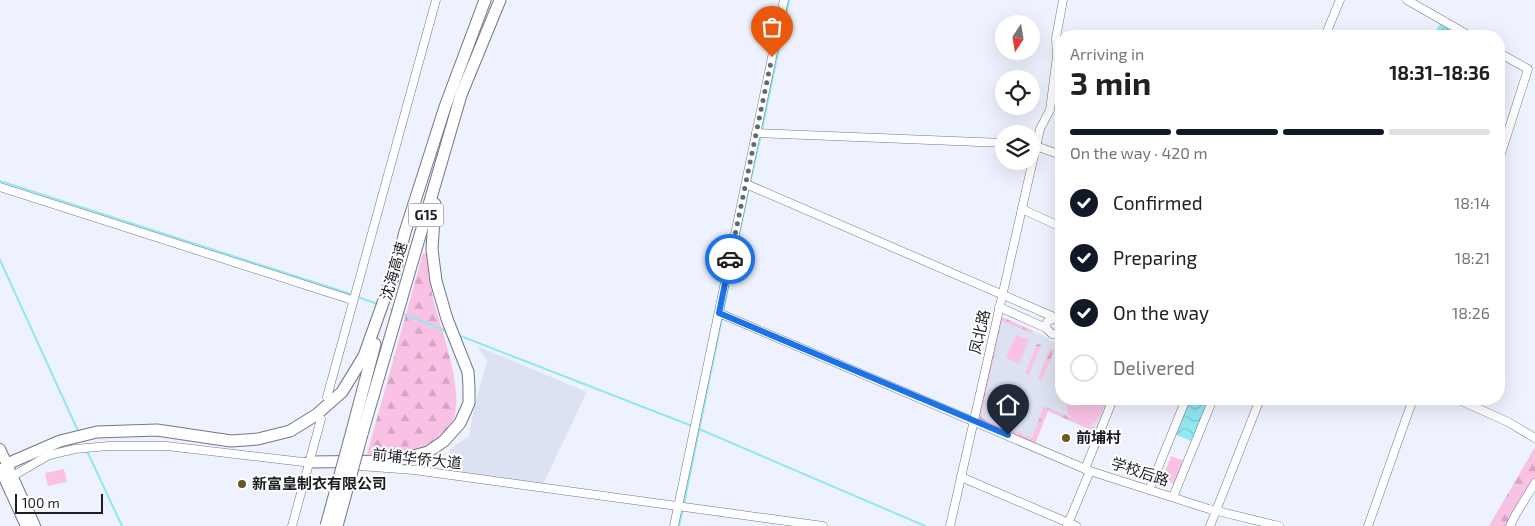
<!DOCTYPE html>
<meta charset="utf-8">
<style>
body{margin:0;font-family:"Exo 2","Noto Sans SC",sans-serif;background:#f2f2f2;color:#202124;height:100vh;display:flex;flex-direction:column;font-size:19px;white-space:nowrap}
*{box-sizing:border-box;margin:0}
p{font-size:16px;color:#757577}
.icon{flex:none;width:28px;height:28px;fill:none;stroke:currentColor;stroke-width:2;stroke-linecap:round;stroke-linejoin:round}
.map{position:relative;flex:1;overflow:hidden}
.panel{position:absolute;left:1055px;top:30px;width:450px;height:375px;display:flex;flex-direction:column;background:#fff;border-radius:20px;box-shadow:0 5px 20px #0002}
.panel>*{flex:none}
.needle{width:32px;rotate:192deg}
.buttons{position:absolute;left:995px;top:15px;display:grid;gap:10px}
.buttons a{display:grid;place-items:center;width:45px;height:45px;border-radius:50%;background:#fff;box-shadow:0 5px 20px #0002;font-size:25px}
.scale{position:absolute;left:15px;bottom:12px;width:88px;box-sizing:border-box;padding-left:5px;border:2px solid #1c1e25;border-top:0;font-size:14px;line-height:18px;white-space:nowrap;color:#1c1e25;-webkit-text-stroke:4px #fff;paint-order:stroke}
.pin{position:absolute;display:grid;place-items:center;width:42px;height:42px;color:#fff;margin:-51px -21px;border-radius:50% 50% 50% 0;rotate:-45deg;box-shadow:0 0 5px #0007}
.pin .icon{rotate:45deg}
.courier{position:absolute;display:grid;place-items:center;width:50px;height:50px;margin:-25px;border:4px solid #1a73e8;border-radius:50%;background:#fff;color:#222;box-shadow:0 1px 6px #0007}
.summary em{font-style:normal;font-weight:700}
.summary div{display:flex;flex-direction:column-reverse}
.summary{display:flex;align-items:center;justify-content:space-between;height:85px;padding:0 15px}
h1{font-size:32px;font-weight:700;line-height:38px}
.bar{display:grid;grid-template-columns:repeat(4,1fr);gap:8px 5px;align-content:center;height:60px;padding:0 15px}
.bar i{height:6px;border-radius:4px;background:#e0e0e0}
.bar .active{background:#111827}
.bar p{grid-column:span 4}
ol{padding:0 15px;list-style:none}
li{display:flex;align-items:center;gap:15px;height:55px}
li p{margin-inline-start:auto}
li .icon{padding:5px;border-radius:50%;background:#111827;color:#fff;stroke-width:4}
li:last-child{color:#757577}
li i{width:28px;height:28px;border:2px solid #e0e0e0;border-radius:50%}
.map>svg:first-child{display:block}
.built{fill:#dde2f2}
.forest{fill:url(#forest-firs)}
.pitch{fill:#f9c2e5}
.water{fill:url(#water-waves)}
.lines{fill:none;stroke-linecap:round;stroke-linejoin:round}
.stream{stroke:#91e8f1;stroke-width:2}
.minor-casing{stroke:#717789;stroke-width:9}
.major-casing{stroke:#717789;stroke-width:12}
.highway-casing{stroke:#717789;stroke-width:13}
.minor{stroke:#fff;stroke-width:8}
.major{stroke:#fff;stroke-width:10}
.highway{stroke:#fff;stroke-width:11}
.highway-bridge-casing{stroke:#717789;stroke-width:13;stroke-linecap:butt}
.highway-bridge{stroke:#fff;stroke-width:11}
.done{stroke:#666871;stroke-width:5;stroke-dasharray:0 9}
.route{stroke:#1a73e8;stroke-width:6}
.poi-dot{fill:#6c5424;stroke:#fff;stroke-width:2}
.labels{text-anchor:middle;stroke-width:4;stroke-linejoin:round;paint-order:stroke}
.shield{fill:#fff;stroke:#606266;stroke-width:1}
.shield-label{font-size:14px;font-weight:bold;fill:#1c1e25}
.street-label{font-size:15px;fill:#1c1e25;stroke:#fff}
.poi-label{font-size:15px;font-weight:bold;fill:#1c1e25;stroke:#fff;text-anchor:start}
</style>
<div class="map">
<svg width="1535" height="526" viewBox="0 0 1535 526">
<defs>
<pattern id="forest-firs" width="22" height="20" patternUnits="userSpaceOnUse" patternTransform="scale(1.25)"><rect width="22" height="20" fill="#f9c2e5"/><path d="M5 1l3.5 6h-7zM16 11l3.5 6h-7z" fill="#d5a6c4"/></pattern>
<pattern id="water-waves" width="16" height="10" patternUnits="userSpaceOnUse" patternTransform="scale(1.25)"><rect width="16" height="10" fill="#91e8f1"/><path d="M0 5q4-4 8 0t8 0" fill="none" stroke="#7cc7ce"/></pattern>
</defs>
<rect width="100%" height="100%" fill="#eef2fe"/>
<g class="built">
<path d="M1000 316 1044 336 1061 347V399H1112L1098 433 1048 411 1035 444 979 419Z"/>
<path d="M477 346 587 392 543 484 448 471 450 449 469 436 474 408 487 360Z"/>
</g>
<g class="forest">
<path d="M423 253H429C429 267 430 284 433 298 441 334 474 406 444 437 440 440 434 442 430 444 410 455 390 456 367 454Z"/>
<path d="M1000 316 1033 331 1032 333 1002 321 981 416 983 419 1032 438 1044 406 1096 429 1108 399H1112L1098 433 1048 411 1035 444 981 421 978 416Z"/>
<path d="M1037 344 1041 345 1029 375 1025 373Z"/>
<path d="M1050 349 1054 350 1042 380 1038 378Z"/>
<path d="M1535 447V478L1521 499 1507 526H1489Z"/>
</g>
<g class="pitch">
<path d="M1016 335 1029 340 1019 364 1006 358Z"/>
<path d="M1067 399H1106C1104 406 1101 416 1096 421 1082 435 1061 415 1067 399Z"/>
<path d="M1171 456 1184 461 1174 484 1162 479Z"/>
<path d="M64 469 67 482 48 486 45 473Z"/>
</g>
<g class="water">
<path d="M1440 24 1462 36H1432Z"/>
<path d="M1188 399H1212L1194 442 1174 434Z"/>
</g>
<g class="lines">
<g class="stream">
<path d="M762 130 789 0"/>
<path d="M0 181 354 295"/>
<path d="M750 184 761 134"/>
<path d="M0 260 79 433"/>
<path d="M358 297 377 304"/>
<path d="M391 309 392 310"/>
<path d="M723 313 749 188"/>
<path d="M404 314 446 331"/>
<path d="M458 335 692 426"/>
<path d="M699 429 925 526"/>
<path d="M87 451 122 526"/>
<path d="M684 504 722 318"/>
<path d="M679 526 683 509"/>
</g>
<defs>
<g id="minor">
<path d="M1407 0 1470 36"/>
<path d="M1325 36 1340 0"/>
<path d="M1499 53 1528 69 1499 160"/>
<path d="M756 133 1004 143"/>
<path d="M1033 145 1061 155"/>
<path d="M746 184 1061 320"/>
<path d="M0 187 352 300"/>
<path d="M1022 209 1061 227"/>
<path d="M999 307 1046 328"/>
<path d="M719 313 1090 471 1209 509 1279 526"/>
<path d="M1058 319 1049 320 1046 324 1047 329 1052 334H1058L1061 331"/>
<path d="M327 397 436 0"/>
<path d="M1457 399 1508 422 1535 438"/>
<path d="M359 466 414 470 823 526"/>
<path d="M1085 469 1113 399"/>
<path d="M13 476 49 455 75 449 109 446H167L312 463"/>
<path d="M961 477 1076 526"/>
<path d="M1149 490 1186 399"/>
<path d="M1173 497 1213 399"/>
<path d="M292 526 321 419"/>
<path d="M674 526 784 0"/>
<path d="M950 526 1040 129 1050 110 1057 56 1056 38 1063 0"/>
<path d="M1067 526 1090 471"/>
<path d="M1210 526 1260 399"/>
<path d="M1368 526 1413 399"/>
<path d="M1510 526 1516 514 1535 483"/>
</g>
<g id="major">
<path d="M0 449 35 526"/>
<path d="M0 469 26 526"/>
</g>
<g id="highway">
<path d="M393 278 405 232 445 107 485 0"/>
<path d="M352 431 375 344"/>
<path d="M362 434 461 95 500 0"/>
<path d="M309 462 395 461 428 452 444 441 460 423 469 403V387L468 372 447 319 436 281 432 249 435 204"/>
<path d="M7 464 60 441 97 432 157 430 231 441 258 439 290 431 316 415 342 392 364 356 394 272"/>
</g>
</defs>
<use href="#minor" class="minor-casing"/>
<use href="#major" class="major-casing"/>
<use href="#highway" class="highway-casing"/>
<use href="#minor" class="minor"/>
<use href="#major" class="major"/>
<use href="#highway" class="highway"/>
<defs>
<g id="highway-bridge">
<path d="M326 526 352 431"/>
<path d="M337 526 362 434"/>
</g>
</defs>
<use href="#highway-bridge" class="highway-bridge-casing"/>
<use href="#highway-bridge" class="highway-bridge"/>
</g>
<g class="lines">
<path class="done" d="M730 259 772 57"/>
<path class="route" d="M730 259 719 313 1008 435"/>
</g>
<g class="poi-dot">
<circle cx="1066" cy="438" r="5"/>
<circle cx="242" cy="484" r="5"/>
</g>
<g class="labels">
<rect class="shield" x="408.5" y="203.5" width="35" height="23" rx="4"/>
<g class="shield-label">
<text x="426" y="220">G15</text>
</g>
<g class="street-label">
<text transform="translate(394 271) rotate(-74)" y="5">沈海高速</text>
<text transform="translate(980 332) rotate(-77)" y="5">凤北路</text>
<text transform="translate(417 459) rotate(6)" y="5">前埔华侨大道</text>
<text transform="translate(1140 472) rotate(18)" y="5">学校后路</text>
</g>
<g class="poi-label">
<text x="1076" y="443">前埔村</text>
<text x="252" y="489">新富皇制衣有限公司</text>
</g>
</g>
</svg>
<div class="buttons">
<a><svg class="needle" viewBox="-14 -14 28 28"><path d="M0-13l5 13h-10z" fill="#e53935"/><path d="M0 13l5-13h-10z" fill="#757577"/></svg></a>
<a><svg class="icon" aria-label="locate" viewBox="0 0 24 24"><circle cx="12" cy="12" r="6"/><path d="M12 2v4M12 18v4M2 12h4M18 12h4"/></svg></a>
<a><svg class="icon" aria-label="layers" viewBox="0 0 24 24"><path d="M12 4l9 5-9 5-9-5zM3 14l9 5 9-5"/></svg></a>
</div>
<div class="scale">100 m</div>
<div class="pin" style="left:772px;top:57px;background:#ea580c"><svg class="icon" aria-label="bag" viewBox="0 0 24 24"><path d="M5 8h14l-1 12H6zM9 8a3 3 0 0 1 6 0"/></svg></div>
<div class="pin" style="left:1008px;top:435px;background:#1f2937"><svg class="icon" aria-label="home" viewBox="0 0 24 24"><path d="M3 11l9-7 9 7M6 9v11h12V9"/></svg></div>
<div class="courier" style="left:730px;top:259px"><svg class="icon" aria-label="car" viewBox="0 0 24 24"><path d="M5 17H2v-5l4-1 3-4h7l3 4 3 1v5h-3M9 17h6M6 11h13"/><circle cx="7" cy="17" r="2"/><circle cx="17" cy="17" r="2"/></svg></div>
<section class="panel">
<div class="summary"><div><h1>3 min</h1><p>Arriving in</p></div><em>18:31–18:36</em></div>
<div class="bar"><i class="active"></i><i class="active"></i><i class="active"></i><i></i><p>On the way · 420 m</p></div>
<ol>
<li><svg class="icon" aria-label="check" viewBox="0 0 24 24"><path d="M5 12l5 5 9-10"/></svg>Confirmed<p>18:14</p></li>
<li><svg class="icon" aria-label="check" viewBox="0 0 24 24"><path d="M5 12l5 5 9-10"/></svg>Preparing<p>18:21</p></li>
<li><svg class="icon" aria-label="check" viewBox="0 0 24 24"><path d="M5 12l5 5 9-10"/></svg>On the way<p>18:26</p></li>
<li><i></i>Delivered</li>
</ol>
</section>
</div>
